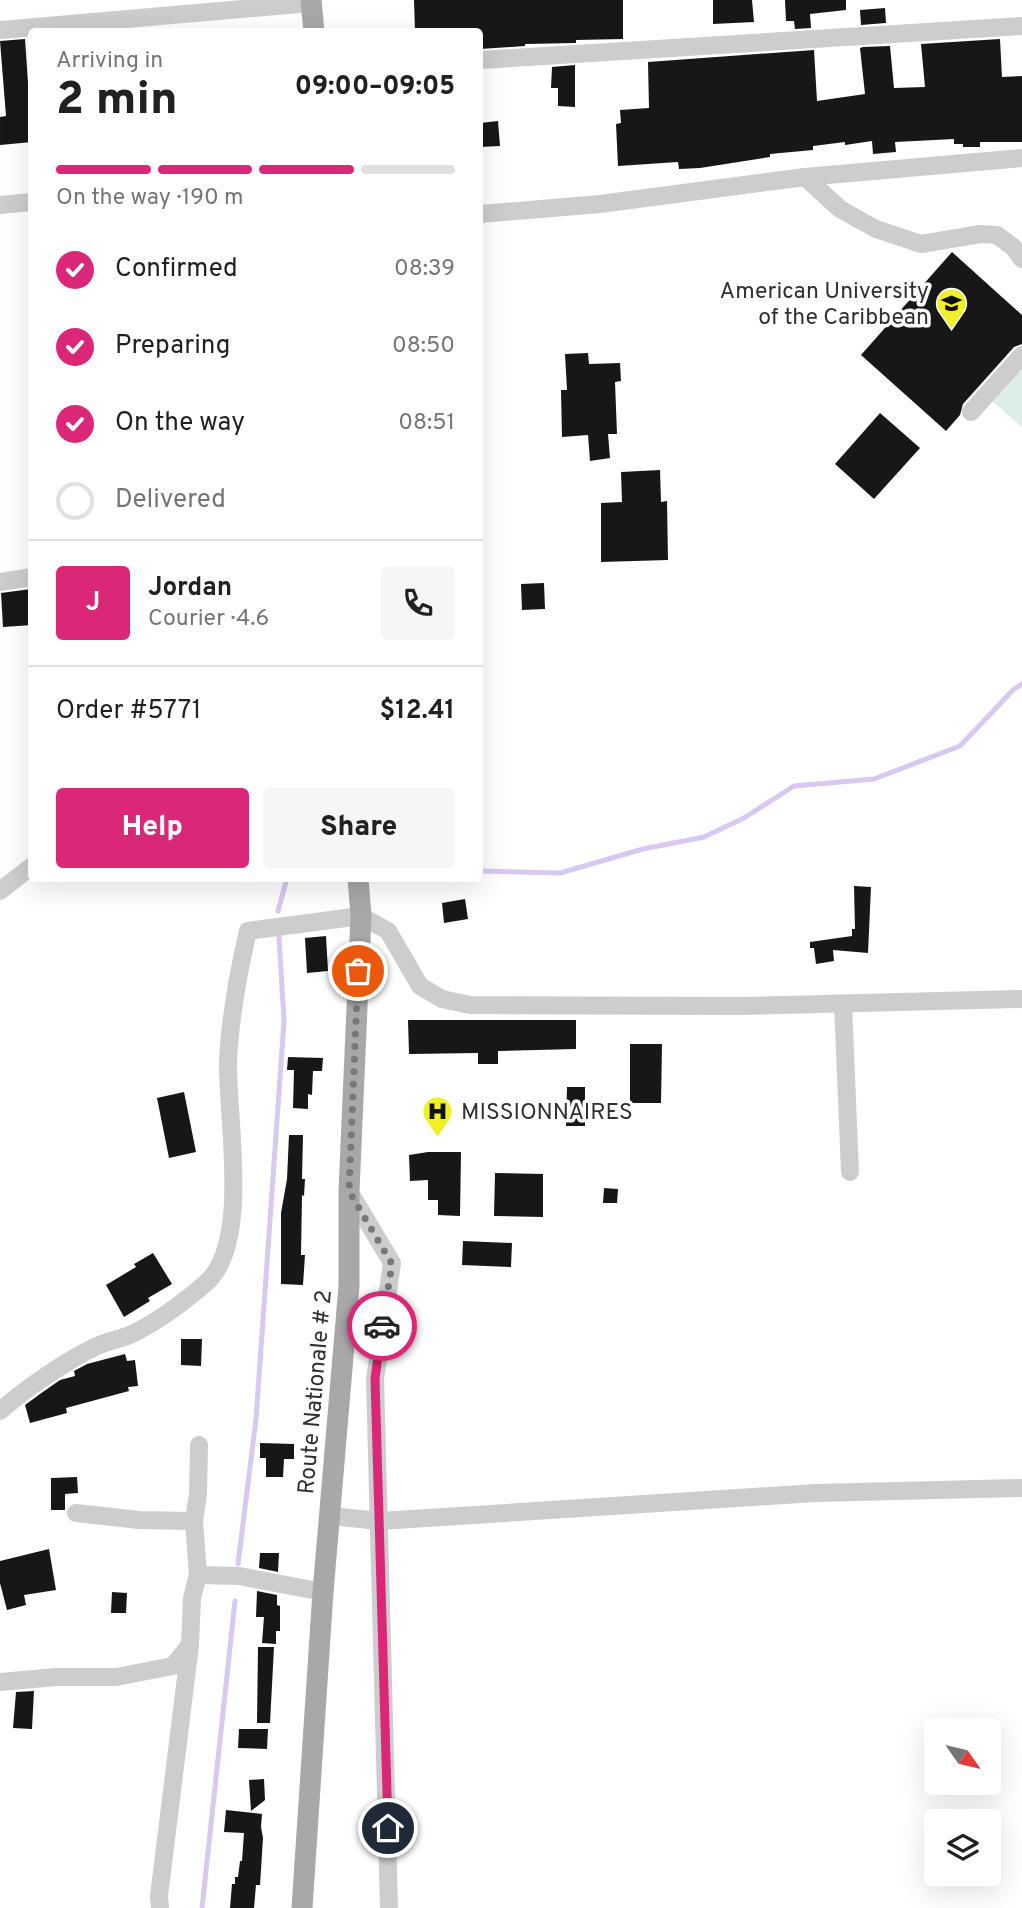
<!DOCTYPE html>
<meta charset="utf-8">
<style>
body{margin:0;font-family:Overpass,sans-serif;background:#f6f6f6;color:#202124;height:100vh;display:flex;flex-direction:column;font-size:26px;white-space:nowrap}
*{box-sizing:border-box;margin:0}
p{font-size:23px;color:#757577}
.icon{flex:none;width:38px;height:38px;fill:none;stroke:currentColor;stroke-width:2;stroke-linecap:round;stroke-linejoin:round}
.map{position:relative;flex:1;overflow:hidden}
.sheet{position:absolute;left:28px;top:28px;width:455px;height:854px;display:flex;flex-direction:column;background:#fff;border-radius:7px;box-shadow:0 7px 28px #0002}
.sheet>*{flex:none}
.needle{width:46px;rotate:124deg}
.controls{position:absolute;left:924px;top:1718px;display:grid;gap:14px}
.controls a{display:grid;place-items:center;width:77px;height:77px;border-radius:7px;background:#fff;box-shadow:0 7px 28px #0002;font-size:35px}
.pin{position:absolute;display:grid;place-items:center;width:60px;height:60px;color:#fff;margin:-30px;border:4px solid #fff;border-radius:50%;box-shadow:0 2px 7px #0007}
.courier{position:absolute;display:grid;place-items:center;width:70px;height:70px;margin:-35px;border:5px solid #db2777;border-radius:50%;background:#fff;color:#222;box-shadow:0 2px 9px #0007}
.headline em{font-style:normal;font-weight:800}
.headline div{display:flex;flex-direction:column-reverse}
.headline{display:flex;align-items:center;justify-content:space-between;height:119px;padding:0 28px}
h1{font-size:46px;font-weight:800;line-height:52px}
.bar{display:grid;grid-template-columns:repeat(4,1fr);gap:10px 7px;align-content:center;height:84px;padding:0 28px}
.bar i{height:9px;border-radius:5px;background:#e0e0e0}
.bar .active{background:#db2777}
.bar p{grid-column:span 4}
.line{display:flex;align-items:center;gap:18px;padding:0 28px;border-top:2px solid #e0e0e0}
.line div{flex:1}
.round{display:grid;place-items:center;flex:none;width:74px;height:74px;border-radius:7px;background:#f6f6f6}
ol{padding:0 28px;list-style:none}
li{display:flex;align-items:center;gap:21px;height:77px}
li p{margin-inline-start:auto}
li .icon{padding:7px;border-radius:50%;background:#db2777;color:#fff;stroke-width:4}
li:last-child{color:#757577}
li i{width:38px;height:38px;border:4px solid #e0e0e0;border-radius:50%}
.cta{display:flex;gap:14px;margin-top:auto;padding:14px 28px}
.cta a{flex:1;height:80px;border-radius:7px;background:#db2777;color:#fff;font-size:28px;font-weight:800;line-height:80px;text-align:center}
.cta a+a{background:#f6f6f6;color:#202124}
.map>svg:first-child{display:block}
.green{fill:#ddeee6}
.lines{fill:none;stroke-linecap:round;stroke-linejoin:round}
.stream{stroke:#d9c8ef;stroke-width:5}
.building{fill:#171717}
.minor{stroke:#cdcdcd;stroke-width:18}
.major{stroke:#a8a8a8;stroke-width:21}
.done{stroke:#787878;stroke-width:7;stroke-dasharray:0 12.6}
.route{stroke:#db2777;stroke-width:9}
.labels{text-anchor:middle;stroke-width:7;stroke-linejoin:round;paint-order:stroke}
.poi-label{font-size:23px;fill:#303030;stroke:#fff;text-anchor:end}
.street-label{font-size:23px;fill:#303030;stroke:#fff}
</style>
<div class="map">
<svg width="1022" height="1908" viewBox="0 0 1022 1908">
<rect width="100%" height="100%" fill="#fff"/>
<path class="green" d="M1022 363V427L991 400Z"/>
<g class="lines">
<g class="stream">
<path d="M480 871 560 873 643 849 704 837 744 818 794 786 874 779 960 746 1013 690 1022 684"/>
<path d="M278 911 287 878"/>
<path d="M238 1564 256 1419 284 1021 279 937"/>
<path d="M202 1908 235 1601"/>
</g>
</g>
<g class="building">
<path d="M414 0H623V39L576 40V43L525 44V46L480 49V32H415Z"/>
<path d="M713 0H752L754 22 713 24Z"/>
<path d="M785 0H846V10L810 14 811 28 795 29 794 21H786Z"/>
<path d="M885 8 886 23 861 25 860 10Z"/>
<path d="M25 39 32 142 0 145V117L6 116 0 41Z"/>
<path d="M1000 39 1002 77 1022 76V142H980V147H963V144H954V139L895 142 896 152 873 154 872 141 845 145V142L813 146V150L770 154V157L700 168 679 169 678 162 618 166 616 124 621 123 620 110 649 108 648 62 814 50 817 101 865 94 860 48 863 47 890 46 894 88 925 87 921 44Z"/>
<path d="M575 65V107L558 106V88H551L552 67Z"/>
<path d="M498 121 500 146 480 147V123Z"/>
<path d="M952 252 1022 315V344L1014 347 963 404 960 415 946 431 861 355Z"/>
<path d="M588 353 589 364 620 363 621 381 615 382 617 434H608L610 458 590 461 588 435 562 437 561 390H567L565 354Z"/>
<path d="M880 413 920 448 874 499 835 464Z"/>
<path d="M660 470 661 502 667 501 668 560 601 562V503L622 502 621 472Z"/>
<path d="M544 583 545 609 522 610 521 584Z"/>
<path d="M31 589 32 625 3 627 1 593Z"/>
<path d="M854 886 871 887 868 953 833 950 834 961 816 964 814 948H810V942L852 936V929H855Z"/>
<path d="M465 899 468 919 444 923 442 903Z"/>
<path d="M326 936 328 971 307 973 305 938Z"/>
<path d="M408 1020H576V1049L498 1051V1064H478V1053L409 1054Z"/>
<path d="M630 1044H662L661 1103H630Z"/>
<path d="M288 1057 323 1058 322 1071H313L312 1095 308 1094V1109L293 1108 294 1070H287Z"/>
<path d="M567 1087H585V1126H566Z"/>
<path d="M184 1092 196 1152 169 1158 157 1098Z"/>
<path d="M289 1135H303L302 1179H305L304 1196 302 1195 301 1255H305L303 1285 281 1284V1213L287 1179Z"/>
<path d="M428 1152H461L460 1216 438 1215V1200H428V1180L410 1181 409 1155Z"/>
<path d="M495 1173 543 1174V1217L494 1216Z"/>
<path d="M604 1188 618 1189 617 1203H603Z"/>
<path d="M463 1241 512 1243 511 1267 462 1265Z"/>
<path d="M153 1253 172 1284 148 1298 150 1301 124 1317 106 1285 136 1267 134 1264Z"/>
<path d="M181 1339H202L201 1366 181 1365Z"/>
<path d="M125 1354 127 1361 135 1360 138 1386 128 1387 129 1391 66 1408 67 1413 30 1423 25 1405 40 1394 60 1380 75 1376 74 1371 87 1364Z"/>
<path d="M260 1443 294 1444V1459H284L283 1477H266V1458H260Z"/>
<path d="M77 1477 78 1493 65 1494V1510H51V1478Z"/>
<path d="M49 1549 56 1590 24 1595 26 1605 7 1610 0 1583V1561Z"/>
<path d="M260 1553H279L278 1572 259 1568Z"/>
<path d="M257 1591 277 1595V1605L280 1606V1631H276V1644L262 1643 264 1617H256Z"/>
<path d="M112 1592 127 1593 126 1613H111Z"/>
<path d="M258 1647H274L270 1723H257Z"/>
<path d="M34 1691 32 1729 13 1728 16 1692Z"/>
<path d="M239 1729H268L267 1749 238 1748Z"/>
<path d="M264 1779 265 1800 251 1811 249 1780Z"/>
<path d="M226 1810 262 1814 261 1827 263 1838 260 1885H256L254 1908H230L232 1884H235V1877H238L240 1861H242L244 1833 224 1832Z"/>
</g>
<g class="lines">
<g class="minor">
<path d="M0 30 311 3"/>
<path d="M480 60 1022 26"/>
<path d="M805 177 840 209 876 229 921 244 981 234 997 235 1013 247 1022 259"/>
<path d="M0 205 32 202"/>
<path d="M480 214 600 204 805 177 1022 158"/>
<path d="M971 412 1022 355"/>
<path d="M0 582 32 577"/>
<path d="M0 891 32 866"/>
<path d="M843 1004 850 1172"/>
<path d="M349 1191 392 1263 375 1379 389 1908"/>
<path d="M0 1411C25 1389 67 1360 97 1346 108 1341 121 1339 132 1334 157 1322 185 1301 206 1283 251 1243 227 1119 228 1062 230 1018 238 974 248 931L361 916 388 931 420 986 442 999 470 1005 741 1006 1022 999"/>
<path d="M76 1513 139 1520 194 1521"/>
<path d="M330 1516 380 1521 816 1493 1022 1488"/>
<path d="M198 1575 239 1576 323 1592"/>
<path d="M0 1682 56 1677H116L173 1666 190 1645"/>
<path d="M160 1908 159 1896 190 1645 192 1598 198 1575 194 1521 198 1494 199 1445"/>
</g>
<g class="major">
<path d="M311 0 314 32"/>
<path d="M302 1908 323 1592 349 1286V1191L361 916 358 878"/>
</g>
</g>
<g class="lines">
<path class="done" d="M358 971 349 1191 392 1264 382 1326"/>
<path class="route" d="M382 1326 375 1379 388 1828"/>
</g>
<defs>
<symbol id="university-pin" viewBox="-11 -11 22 30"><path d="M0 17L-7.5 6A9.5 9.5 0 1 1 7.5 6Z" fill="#f1ef27" stroke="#fff"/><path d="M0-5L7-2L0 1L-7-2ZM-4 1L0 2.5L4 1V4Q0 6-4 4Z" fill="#111"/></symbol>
<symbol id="hospital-pin" viewBox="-11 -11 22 30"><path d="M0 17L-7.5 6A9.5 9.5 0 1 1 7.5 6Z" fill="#f1ef27" stroke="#fff"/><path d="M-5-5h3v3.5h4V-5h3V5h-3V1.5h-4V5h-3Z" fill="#111"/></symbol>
</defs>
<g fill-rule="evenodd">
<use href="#university-pin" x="934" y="286" width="35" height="47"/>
<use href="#hospital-pin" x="420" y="1094" width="35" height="47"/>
</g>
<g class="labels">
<g class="poi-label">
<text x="929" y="298">American University<tspan x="929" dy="26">of the Caribbean</tspan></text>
<text x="461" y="1119" text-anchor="start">MISSIONNAIRES</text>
</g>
<g class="street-label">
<text transform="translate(314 1392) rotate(-85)" y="8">Route Nationale # 2</text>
</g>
</g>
</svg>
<div class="controls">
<a><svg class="needle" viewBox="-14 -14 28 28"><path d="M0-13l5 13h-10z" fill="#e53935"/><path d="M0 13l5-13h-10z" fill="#757577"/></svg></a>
<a><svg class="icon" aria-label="layers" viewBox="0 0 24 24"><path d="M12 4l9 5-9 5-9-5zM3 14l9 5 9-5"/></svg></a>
</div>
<div class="pin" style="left:358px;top:971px;background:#ea580c"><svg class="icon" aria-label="bag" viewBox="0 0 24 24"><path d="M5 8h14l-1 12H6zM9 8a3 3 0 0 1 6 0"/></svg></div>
<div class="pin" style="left:388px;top:1828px;background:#1f2937"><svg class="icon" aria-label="home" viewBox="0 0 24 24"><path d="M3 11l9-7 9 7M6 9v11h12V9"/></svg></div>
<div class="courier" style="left:382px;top:1326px"><svg class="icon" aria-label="car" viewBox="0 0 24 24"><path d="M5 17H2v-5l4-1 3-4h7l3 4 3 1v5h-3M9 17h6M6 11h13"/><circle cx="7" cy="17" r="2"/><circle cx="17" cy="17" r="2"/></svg></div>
<section class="sheet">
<div class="headline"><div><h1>2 min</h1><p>Arriving in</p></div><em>09:00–09:05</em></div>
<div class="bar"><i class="active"></i><i class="active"></i><i class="active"></i><i></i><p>On the way · 190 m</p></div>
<ol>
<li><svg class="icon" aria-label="check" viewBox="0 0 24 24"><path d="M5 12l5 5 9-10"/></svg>Confirmed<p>08:39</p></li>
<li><svg class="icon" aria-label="check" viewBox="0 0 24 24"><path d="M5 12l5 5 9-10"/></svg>Preparing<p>08:50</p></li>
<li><svg class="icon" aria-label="check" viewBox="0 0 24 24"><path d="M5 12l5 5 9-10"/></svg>On the way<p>08:51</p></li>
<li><i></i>Delivered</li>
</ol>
<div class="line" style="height:126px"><b class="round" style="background:#db2777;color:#fff">J</b><div><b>Jordan</b><p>Courier · 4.6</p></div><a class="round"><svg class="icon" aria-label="phone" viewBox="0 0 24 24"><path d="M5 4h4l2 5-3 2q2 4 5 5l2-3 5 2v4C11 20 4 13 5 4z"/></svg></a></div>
<div class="line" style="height:91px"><div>Order #5771</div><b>$12.41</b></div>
<div class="cta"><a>Help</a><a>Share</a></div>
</section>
</div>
